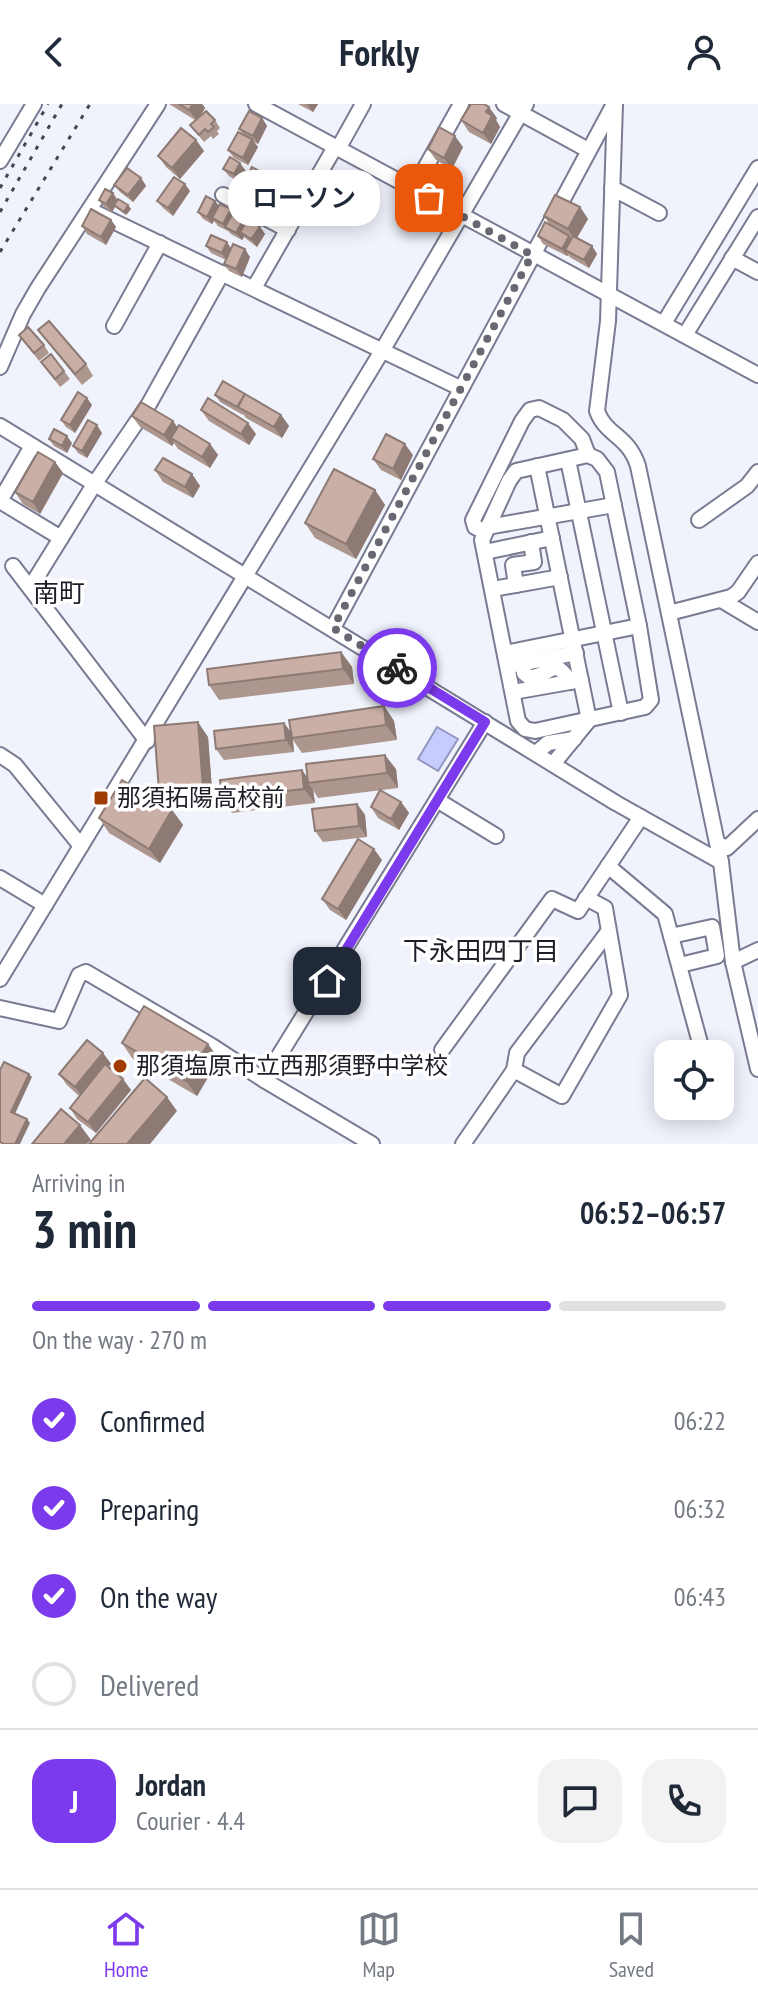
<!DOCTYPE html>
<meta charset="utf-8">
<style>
body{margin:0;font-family:"PT Sans Narrow","Noto Sans JP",sans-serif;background:#f2f2f3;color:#1f2937;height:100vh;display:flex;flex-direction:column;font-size:30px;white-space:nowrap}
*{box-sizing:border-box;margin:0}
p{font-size:26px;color:#747a83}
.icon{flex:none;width:44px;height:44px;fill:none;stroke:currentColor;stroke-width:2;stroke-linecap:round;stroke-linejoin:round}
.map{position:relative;height:1040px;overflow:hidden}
.sheet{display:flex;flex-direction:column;background:#fff;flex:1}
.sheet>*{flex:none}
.buttons{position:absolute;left:654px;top:936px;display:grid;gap:16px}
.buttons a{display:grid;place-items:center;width:80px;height:80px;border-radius:16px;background:#fff;box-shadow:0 4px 20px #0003;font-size:40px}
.pin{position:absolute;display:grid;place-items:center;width:68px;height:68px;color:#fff;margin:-34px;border-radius:16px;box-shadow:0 4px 12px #0006}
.courier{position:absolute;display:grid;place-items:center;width:80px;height:80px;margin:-40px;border:6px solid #7c3aed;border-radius:50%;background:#fff;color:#222;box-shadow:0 2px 10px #0007}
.bubble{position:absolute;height:56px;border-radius:24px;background:#fff;box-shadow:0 4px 20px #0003;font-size:26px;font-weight:600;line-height:56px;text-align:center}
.headline em{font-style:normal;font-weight:600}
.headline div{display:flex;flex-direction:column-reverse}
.headline{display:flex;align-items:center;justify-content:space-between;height:136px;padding:0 32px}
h1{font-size:52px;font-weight:600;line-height:60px}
.bar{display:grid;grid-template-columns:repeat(4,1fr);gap:12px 8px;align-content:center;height:96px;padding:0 32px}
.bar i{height:10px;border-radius:6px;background:#e0e1e3}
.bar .active{background:#7c3aed}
.bar p{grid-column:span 4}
.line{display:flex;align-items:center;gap:20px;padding:0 32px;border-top:2px solid #e0e1e3}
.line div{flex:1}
.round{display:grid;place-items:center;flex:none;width:84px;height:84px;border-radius:24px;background:#f2f2f3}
ol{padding:0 32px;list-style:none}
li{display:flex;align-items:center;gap:24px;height:88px}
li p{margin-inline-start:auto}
li .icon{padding:8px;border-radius:50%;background:#7c3aed;color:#fff;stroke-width:4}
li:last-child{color:#747a83}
li i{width:44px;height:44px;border:4px solid #e0e1e3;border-radius:50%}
header{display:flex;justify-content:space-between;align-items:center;height:104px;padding:0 32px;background:#fff;font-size:36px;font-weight:600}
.tabs{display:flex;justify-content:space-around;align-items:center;height:112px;border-top:2px solid #e0e1e3;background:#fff;font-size:22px;color:#747a83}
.tabs a{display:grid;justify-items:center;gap:4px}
.tabs .active{color:#7c3aed}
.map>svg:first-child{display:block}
.water{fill:#c6cdfe;stroke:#9398be;stroke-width:2}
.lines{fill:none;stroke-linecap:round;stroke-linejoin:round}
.minor-casing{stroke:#787b91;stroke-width:18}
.minor{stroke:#fff;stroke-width:14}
.rail{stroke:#44454f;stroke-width:3;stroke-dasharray:4 8;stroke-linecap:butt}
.wall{fill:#ad968e}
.shaded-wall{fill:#8d7a74}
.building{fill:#c9afa5;stroke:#8d7a74;stroke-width:2}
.done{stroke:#676872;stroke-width:8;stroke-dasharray:0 14.4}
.route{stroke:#7c3aed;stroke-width:10}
.poi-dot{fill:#a03d02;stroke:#fff;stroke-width:3}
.labels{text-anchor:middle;stroke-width:7;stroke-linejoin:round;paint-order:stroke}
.poi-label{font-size:24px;fill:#1d1e27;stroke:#fff;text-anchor:start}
.neighbourhood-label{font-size:26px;fill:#1d1e27;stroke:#fff}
</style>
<header><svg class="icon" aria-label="back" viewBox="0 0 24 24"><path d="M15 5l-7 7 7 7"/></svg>Forkly<svg class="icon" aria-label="person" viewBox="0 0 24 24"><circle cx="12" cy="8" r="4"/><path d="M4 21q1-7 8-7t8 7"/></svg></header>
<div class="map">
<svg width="758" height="1040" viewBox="0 0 758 1040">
<rect width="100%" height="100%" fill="#f0f2fc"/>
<path class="water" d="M437 623 458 635 438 667 418 655Z"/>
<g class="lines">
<defs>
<g id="minor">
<path d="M256 0 758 271"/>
<path d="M504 0 588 46"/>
<path d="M615 0 608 217 597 307C606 332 628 331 638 362L721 758 733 858 758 965"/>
<path d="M338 45 363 0"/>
<path d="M0 57 34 0"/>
<path d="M612 84 659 109"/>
<path d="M413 86 461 0"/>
<path d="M223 91 288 126"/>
<path d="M90 106 460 284"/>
<path d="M732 154 758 168"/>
<path d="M254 184 335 43"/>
<path d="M664 219 758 64"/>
<path d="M114 222 160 139"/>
<path d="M685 231 758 113"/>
<path d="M0 263 23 210 38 184 158 0"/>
<path d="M0 322 616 699 721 758"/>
<path d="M32 342 0 397 61 434"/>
<path d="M588 351 597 355 607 368 639 522 651 596 645 603 535 627 525 625 518 617 482 436 509 377 516 367Z"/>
<path d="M568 356 621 609"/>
<path d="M537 362 589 616 553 660"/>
<path d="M699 416 747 382 758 368"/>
<path d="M487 423 614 401"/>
<path d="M485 428 475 423 473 416 522 317 530 306 539 304 563 316 582 335 588 351"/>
<path d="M485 448 552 434"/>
<path d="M13 462 147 637"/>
<path d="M516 481 513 461 534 458 531 438"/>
<path d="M30 484 95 379 149 300 222 169"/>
<path d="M493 485 560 473"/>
<path d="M723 497 758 518"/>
<path d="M669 509 731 493 738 488 758 459"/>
<path d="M333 524 614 0"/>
<path d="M505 549 639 522"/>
<path d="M522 560 524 569 529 573C551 574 553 549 570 578"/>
<path d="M508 562 576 549"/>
<path d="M513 588 581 576"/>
<path d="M536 649 548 639 574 635"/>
<path d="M0 651 15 661 81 742"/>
<path d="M437 696 496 732"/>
<path d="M718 740 727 744 758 715"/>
<path d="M608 762 665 810 703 950"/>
<path d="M0 774 45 801"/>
<path d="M671 832 712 823 717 852 680 861"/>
<path d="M733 858 758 846"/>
<path d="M0 875 382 247 526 0"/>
<path d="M0 904 59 917 79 871 86 868 212 942 264 976 372 1040"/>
<path d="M442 946 552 795 578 807 641 713"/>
<path d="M514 966 562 992 620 891 605 804 586 794"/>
<path d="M264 976 485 618"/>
<path d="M463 1040 514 966 517 949 608 828"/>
</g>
</defs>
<use href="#minor" class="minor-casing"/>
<use href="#minor" class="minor"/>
<g class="rail">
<path d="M0 84 48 0"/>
<path d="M0 108 62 0"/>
<path d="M0 148 90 0"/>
</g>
</g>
<g class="wall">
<path d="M169 0H202L205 4 201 11 215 16 220 24 217 27 219 30 213 35 211 32 204 38 190 21 195 16Z"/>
<path d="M298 0H318L313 8Z"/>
<path d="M262 14 267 22 258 40 254 38 258 43 248 61 234 54 228 46 243 30 239 25Z"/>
<path d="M497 14 496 16 500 23 491 40 469 28 461 16Z"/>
<path d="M196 36 204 47 180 75 166 63 158 52Z"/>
<path d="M463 43 452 65 436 56 428 45Z"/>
<path d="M223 65 246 67 239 78 229 72Z"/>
<path d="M264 70 266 72 280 77 282 80 295 83 300 90 293 103 282 97 280 94 278 97 266 90 264 87 260 94 248 88 243 80Z"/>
<path d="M141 74 146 82 133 98 120 88 114 81Z"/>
<path d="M190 87 173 112 163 104 157 97Z"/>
<path d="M113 89 117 96 128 101 131 105 126 111 115 103 112 108 104 103 99 96Z"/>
<path d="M215 97 219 102 260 123 265 130 257 143 244 133 242 136 231 130 228 127 218 122 214 117 212 120 203 115 198 108Z"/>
<path d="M580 103 588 115 577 134 592 142 597 150 589 164 571 154 568 151 567 152 543 140 538 132 549 120 544 112Z"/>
<path d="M111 116 116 123 106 141 87 130 82 122Z"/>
<path d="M206 142 231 144 250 153 242 173 229 167 224 160 226 156 211 149Z"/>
<path d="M38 226 86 260 93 272 82 281Z"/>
<path d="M19 231 44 241 49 249 39 257Z"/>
<path d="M41 258 64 267 70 275 60 283Z"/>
<path d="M215 291 281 311 289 322 282 334 246 314 243 310V311L220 298Z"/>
<path d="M92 301 75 329 66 323 61 316Z"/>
<path d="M201 306 256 330 249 341 209 317Z"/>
<path d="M132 312 177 323 210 340 218 351 210 364 178 345 174 339 172 342 140 323Z"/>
<path d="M102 329 87 354 78 349 73 342Z"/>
<path d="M49 335 72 339 67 349 54 342Z"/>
<path d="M413 351 401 376 381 366 373 355Z"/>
<path d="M55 358 63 369 40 410 23 400 15 388Z"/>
<path d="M155 366 192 370 200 382 193 394 163 378Z"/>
<path d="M375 386 385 401 356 455 315 434 305 419Z"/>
<path d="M341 548 352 563 354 580 219 596 209 581Z"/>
<path d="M384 602 394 617 397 636 302 649 293 636 294 648 224 656 216 645 284 619 291 628Z"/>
<path d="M208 633 213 699 170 702 159 687Z"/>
<path d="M396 665 398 684 318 694 313 686 315 699 232 709 222 694 302 666 307 674Z"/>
<path d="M401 698 409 709 399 726 378 714 371 703Z"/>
<path d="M357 700 365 711 367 733 323 738 315 727Z"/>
<path d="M172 706 183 721 160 759 109 729 99 714Z"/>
<path d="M382 756 346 816 330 806 322 795Z"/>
<path d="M122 939 219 955 197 992 132 954Z"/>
<path d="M103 949 111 960 109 963 131 986 96 1029 77 1015 70 1004 79 992 67 981 59 970Z"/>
</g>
<g class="shaded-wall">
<path d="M193 0H202L205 4 197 17 189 6Z"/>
<path d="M307 0H318L313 8Z"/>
<path d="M489 3 497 14 496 16 500 23 491 40 483 29 486 8Z"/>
<path d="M262 14 267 22 258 40 253 32Z"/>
<path d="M455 32 463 43 452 65 444 54Z"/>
<path d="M252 35 258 43 248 61 243 54Z"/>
<path d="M196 36 204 47 180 75 172 64Z"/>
<path d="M240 59 246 67 239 78 234 70Z"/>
<path d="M264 70 270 77 261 82 264 87 260 94 255 87Z"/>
<path d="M141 74 146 82 133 98 128 91Z"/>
<path d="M280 77 285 85 277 90 280 94 278 97 273 89Z"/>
<path d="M185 80 190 87 173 112 168 104Z"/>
<path d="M295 83 300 90 293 103 288 96Z"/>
<path d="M113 89 118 97 112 108 106 100Z"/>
<path d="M215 97 220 104 212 114 214 117 212 120 207 113Z"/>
<path d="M128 101 131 105 126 111 124 108Z"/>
<path d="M580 103 588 115 575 137 568 125Z"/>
<path d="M231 105 236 113 225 123 228 127 223 120Z"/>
<path d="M245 113 250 121 240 128 244 133 242 136 236 129Z"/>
<path d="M111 116 116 123 106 141 101 133Z"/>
<path d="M260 123 265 130 257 143 251 135Z"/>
<path d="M569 132 575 139 565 146 568 151 567 152 562 145Z"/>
<path d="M227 138 232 146 227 157 222 149Z"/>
<path d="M592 142 597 150 589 164 584 156Z"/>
<path d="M245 145 250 153 242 173 236 165Z"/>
<path d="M87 294 92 301 75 329 70 321Z"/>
<path d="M281 311 289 322 282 334 274 323Z"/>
<path d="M173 317 181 328 171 334 174 339 172 342 164 331Z"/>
<path d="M248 319 256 330 249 341 241 330Z"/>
<path d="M97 321 102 329 87 354 82 347Z"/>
<path d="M67 332 72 339 67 349 62 342Z"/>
<path d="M210 340 218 351 210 364 202 353Z"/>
<path d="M405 340 413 351 401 376 393 365Z"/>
<path d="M55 358 63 369 40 410 33 398Z"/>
<path d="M192 370 200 382 193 394 185 383Z"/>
<path d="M375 386 385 401 356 455 346 440Z"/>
<path d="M341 548 352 563 354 580 343 565Z"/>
<path d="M384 602 394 617 397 636 386 621Z"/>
<path d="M198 618 208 633 213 699 203 684Z"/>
<path d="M284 619 292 630 294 648 286 636Z"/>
<path d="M385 651 396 665 398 684 387 669Z"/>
<path d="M302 666 311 679H308L313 686 315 699 304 685Z"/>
<path d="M401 698 409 709 399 726 391 715Z"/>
<path d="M357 700 365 711 367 733 359 722Z"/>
<path d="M172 706 183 721 160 759 149 745Z"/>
<path d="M374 745 382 756 346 816 338 805Z"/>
<path d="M208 940 219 955 197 992 186 977Z"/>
<path d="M103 949 111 960 83 994 75 983Z"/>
<path d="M29 970 32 973 14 1012 11 1008Z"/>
<path d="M123 975 131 986 96 1029 88 1018Z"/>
<path d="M167 993 177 1007 150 1040H127Z"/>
<path d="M27 1015 30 1019 20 1040H15Z"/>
<path d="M80 1021 91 1036 87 1040H64Z"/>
</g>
<g class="building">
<path d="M179 0H193L189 6Z"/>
<path d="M471 0H484L489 3 486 8 492 12 483 29 461 16Z"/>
<path d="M206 7 215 16 211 20 214 23 208 28 205 25 199 31 190 21Z"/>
<path d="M249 7 262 14 253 32 239 25Z"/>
<path d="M439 23 455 32 444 54 428 45Z"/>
<path d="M181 24 196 36 172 64 158 52Z"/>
<path d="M238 28 252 35 243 54 228 46Z"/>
<path d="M230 53 240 59 234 70 223 65Z"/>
<path d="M252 63 264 70 255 87 243 80Z"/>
<path d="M127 64 141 74 128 91 114 81Z"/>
<path d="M267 70 280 77 273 89 261 82Z"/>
<path d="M174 73 185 80 168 104 157 97Z"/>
<path d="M284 77 295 83 288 96 277 90Z"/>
<path d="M105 85 113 89 106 100 99 96Z"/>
<path d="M555 91 580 103 568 125 544 112Z"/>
<path d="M206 92 215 97 207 113 198 108Z"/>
<path d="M118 95 128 101 124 108 114 101Z"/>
<path d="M220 100 231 105 223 120 212 114Z"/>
<path d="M91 105 111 116 101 133 82 122Z"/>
<path d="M234 107 245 113 236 129 225 123Z"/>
<path d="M248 115 260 123 251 135 240 128Z"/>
<path d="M545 118 569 132 562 145 538 132Z"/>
<path d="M211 131 227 138 222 149 206 142Z"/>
<path d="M573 132 592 142 584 156 565 146Z"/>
<path d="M233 140 245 145 236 165 224 160Z"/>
<path d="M49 217 86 260 75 270 38 226Z"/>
<path d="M28 223 44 241 34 249 19 231Z"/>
<path d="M51 250 64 267 55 275 41 258Z"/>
<path d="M223 277 245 290 237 303 215 291Z"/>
<path d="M78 288 87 294 70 321 61 316Z"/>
<path d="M245 290 281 311 274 323 238 303Z"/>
<path d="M208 294 248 319 241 330 201 306Z"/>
<path d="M141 298 173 317 164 331 132 312Z"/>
<path d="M88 316 97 321 82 347 73 342Z"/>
<path d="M179 321 210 340 202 353 171 334Z"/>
<path d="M54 325 67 332 62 342 49 335Z"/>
<path d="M386 330 405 340 393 365 373 355Z"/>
<path d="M38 348 55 358 33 398 15 388Z"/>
<path d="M163 354 192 370 185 383 155 366Z"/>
<path d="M334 365 375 386 346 440 305 419Z"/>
<path d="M341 548 343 565 209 581 207 565Z"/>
<path d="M384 602 386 621 292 634 289 616Z"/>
<path d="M198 618 203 684 159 687 154 622Z"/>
<path d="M284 619 286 636 216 645 214 627Z"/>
<path d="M385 651 387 669 308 679 306 660Z"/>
<path d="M302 666 304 685 222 694 220 676Z"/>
<path d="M122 676 172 706 149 745 99 714Z"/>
<path d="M380 686 401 698 391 715 371 703Z"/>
<path d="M357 700 359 722 315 727 312 705Z"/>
<path d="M358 735 374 745 338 805 322 795Z"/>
<path d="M144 902 208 940 186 977 122 939Z"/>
<path d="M87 936 103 949 75 983 59 970Z"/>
<path d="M4 958 29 970 11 1008 27 1015 15 1040H4L0 1038V966Z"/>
<path d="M105 960 123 975 88 1018 70 1004Z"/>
<path d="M145 974 167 993 127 1040H89Z"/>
<path d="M61 1005 80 1021 64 1040H32Z"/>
</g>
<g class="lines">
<path class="done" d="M397 564 333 524 532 151 429 94"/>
<path class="route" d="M327 877 485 618 397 564"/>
</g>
<g class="poi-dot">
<rect x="93" y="686" width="16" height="16" rx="4"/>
<circle cx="120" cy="962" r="8"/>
</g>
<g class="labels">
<g class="poi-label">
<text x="117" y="702">那須拓陽高校前</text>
<text x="136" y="970">那須塩原市立西那須野中学校</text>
</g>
<g class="neighbourhood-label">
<text x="59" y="498">南町</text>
<text x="481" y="856">下永田四丁目</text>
</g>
</g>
</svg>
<div class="buttons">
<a><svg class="icon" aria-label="locate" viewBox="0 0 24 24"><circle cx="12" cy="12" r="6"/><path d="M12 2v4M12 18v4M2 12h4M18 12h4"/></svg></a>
</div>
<div class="pin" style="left:429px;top:94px;background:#ea580c"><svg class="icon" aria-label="bag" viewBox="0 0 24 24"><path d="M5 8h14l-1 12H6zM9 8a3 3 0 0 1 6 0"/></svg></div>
<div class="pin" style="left:327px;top:877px;background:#1f2937"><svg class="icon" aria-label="home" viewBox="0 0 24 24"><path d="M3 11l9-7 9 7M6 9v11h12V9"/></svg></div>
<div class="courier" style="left:397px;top:564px"><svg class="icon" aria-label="bike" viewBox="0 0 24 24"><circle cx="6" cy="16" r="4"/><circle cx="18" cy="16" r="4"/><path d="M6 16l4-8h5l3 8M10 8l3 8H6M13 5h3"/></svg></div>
<div class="bubble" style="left:228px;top:66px;width:152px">ローソン</div>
</div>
<section class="sheet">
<div class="headline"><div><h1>3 min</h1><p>Arriving in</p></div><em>06:52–06:57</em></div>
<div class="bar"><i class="active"></i><i class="active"></i><i class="active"></i><i></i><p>On the way · 270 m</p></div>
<ol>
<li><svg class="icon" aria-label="check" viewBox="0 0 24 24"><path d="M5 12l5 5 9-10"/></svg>Confirmed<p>06:22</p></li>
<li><svg class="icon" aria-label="check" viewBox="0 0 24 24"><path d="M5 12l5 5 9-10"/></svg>Preparing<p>06:32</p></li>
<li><svg class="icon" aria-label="check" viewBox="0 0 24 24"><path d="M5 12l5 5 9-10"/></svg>On the way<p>06:43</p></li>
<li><i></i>Delivered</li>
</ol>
<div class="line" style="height:144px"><b class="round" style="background:#7c3aed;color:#fff">J</b><div><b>Jordan</b><p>Courier · 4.4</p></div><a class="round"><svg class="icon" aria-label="chat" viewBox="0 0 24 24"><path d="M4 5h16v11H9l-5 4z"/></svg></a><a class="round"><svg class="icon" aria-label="phone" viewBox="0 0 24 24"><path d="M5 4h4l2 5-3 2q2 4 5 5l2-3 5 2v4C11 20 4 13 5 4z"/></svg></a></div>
</section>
<nav class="tabs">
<a class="active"><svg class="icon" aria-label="home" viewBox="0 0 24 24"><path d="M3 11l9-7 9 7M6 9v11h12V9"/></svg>Home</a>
<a><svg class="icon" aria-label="map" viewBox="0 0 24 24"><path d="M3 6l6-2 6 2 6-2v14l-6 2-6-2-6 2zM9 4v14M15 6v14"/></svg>Map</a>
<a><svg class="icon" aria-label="saved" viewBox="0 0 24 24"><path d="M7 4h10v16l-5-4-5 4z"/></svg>Saved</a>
</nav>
